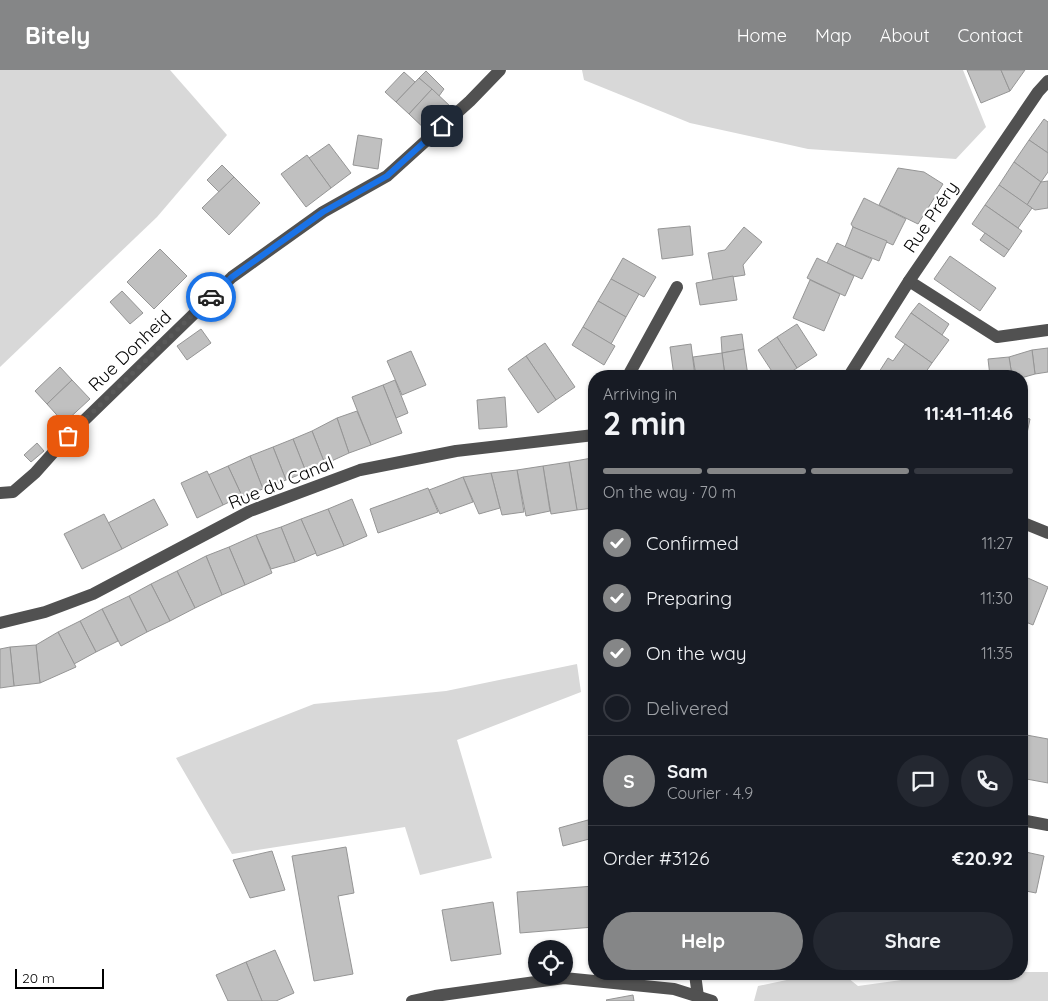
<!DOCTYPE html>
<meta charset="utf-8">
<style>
body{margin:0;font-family:Quicksand,sans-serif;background:#242831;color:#f1f3f6;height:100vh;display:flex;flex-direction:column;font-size:19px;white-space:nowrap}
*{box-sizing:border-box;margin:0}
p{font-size:16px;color:#9ea1a6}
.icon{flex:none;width:28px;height:28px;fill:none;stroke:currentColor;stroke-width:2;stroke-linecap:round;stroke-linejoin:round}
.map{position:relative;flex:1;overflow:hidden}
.panel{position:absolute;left:588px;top:300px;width:440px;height:610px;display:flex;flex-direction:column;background:#171b24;border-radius:20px;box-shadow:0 1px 4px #0004}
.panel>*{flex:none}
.buttons{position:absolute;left:528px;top:870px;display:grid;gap:10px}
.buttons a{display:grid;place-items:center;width:45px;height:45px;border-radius:50%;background:#171b24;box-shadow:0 1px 4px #0004;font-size:25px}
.scale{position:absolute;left:15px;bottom:12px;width:89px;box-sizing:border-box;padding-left:5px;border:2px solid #000;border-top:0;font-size:14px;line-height:18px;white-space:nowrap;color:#000;-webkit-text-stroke:4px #fff;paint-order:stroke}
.pin{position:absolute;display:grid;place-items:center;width:42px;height:42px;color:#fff;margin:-21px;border-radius:10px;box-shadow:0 2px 8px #0006}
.courier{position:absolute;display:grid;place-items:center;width:50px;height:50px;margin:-25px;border:4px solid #1a73e8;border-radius:50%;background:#fff;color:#222;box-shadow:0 1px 6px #0007}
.summary em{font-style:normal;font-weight:700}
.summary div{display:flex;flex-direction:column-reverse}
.summary{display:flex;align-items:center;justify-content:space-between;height:85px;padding:0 15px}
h1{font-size:32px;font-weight:700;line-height:38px}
.bar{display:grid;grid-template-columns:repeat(4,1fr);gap:8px 5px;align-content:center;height:60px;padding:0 15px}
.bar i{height:6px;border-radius:4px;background:#363941}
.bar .current{background:#858687}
.bar p{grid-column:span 4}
.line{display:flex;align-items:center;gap:12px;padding:0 15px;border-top:1px solid #363941}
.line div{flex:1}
.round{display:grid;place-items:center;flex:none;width:52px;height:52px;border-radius:26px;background:#242831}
ol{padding:0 15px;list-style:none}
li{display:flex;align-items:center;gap:15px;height:55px}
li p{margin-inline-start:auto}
li .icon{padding:5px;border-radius:50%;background:#858687;color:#fff;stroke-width:4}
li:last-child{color:#9ea1a6}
li i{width:28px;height:28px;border:2px solid #363941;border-radius:50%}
.button{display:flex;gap:10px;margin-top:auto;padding:10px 15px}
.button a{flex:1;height:58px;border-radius:30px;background:#858687;color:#fff;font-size:20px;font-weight:700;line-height:58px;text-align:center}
.button a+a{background:#242831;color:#f1f3f6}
header{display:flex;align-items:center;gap:30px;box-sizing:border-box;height:70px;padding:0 25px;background:#858687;color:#fff}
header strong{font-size:24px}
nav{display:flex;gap:28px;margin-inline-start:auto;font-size:18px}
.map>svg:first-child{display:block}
.green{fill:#d8d8d8}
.building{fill:#c0c0c0;stroke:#959595}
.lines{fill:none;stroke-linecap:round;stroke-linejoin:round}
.minor{stroke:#515151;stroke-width:12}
.done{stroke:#595959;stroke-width:5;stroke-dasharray:0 9}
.route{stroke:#1a73e8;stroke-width:6}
.labels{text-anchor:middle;stroke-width:4.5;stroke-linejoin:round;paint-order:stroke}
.street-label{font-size:18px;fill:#000;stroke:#fff}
</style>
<header>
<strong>Bitely</strong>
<nav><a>Home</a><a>Map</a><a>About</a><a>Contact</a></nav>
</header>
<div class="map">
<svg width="1048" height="931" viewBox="0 0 1048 931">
<rect width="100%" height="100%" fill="#fff"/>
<g class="green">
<path d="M0 0H170L227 65 157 147 0 297Z"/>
<path d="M582 0H963L986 57 956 89 808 79 690 53 584 10Z"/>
<path d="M577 594 581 622 457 670 492 788 420 805 405 757 232 784 176 688 314 634 446 621Z"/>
<path d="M1021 902H1048V931H754L758 916 815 904H843L858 916 945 904H1021Z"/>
</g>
<g class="building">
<path d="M967 0H1001L1010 21 981 33Z"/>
<path d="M1001 0H1025L1010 21Z"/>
<path d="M426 1 444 19 439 26 419 8Z"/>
<path d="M404 2 415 12 396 32 385 22Z"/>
<path d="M419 8 432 19 409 44 396 32Z"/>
<path d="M432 19 451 37 428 62 409 44Z"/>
<path d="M1044 49 1048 52V83L1029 70Z"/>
<path d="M358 65 382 69 378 99 353 95Z"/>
<path d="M1029 70 1048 83V102L1041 112 1014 92Z"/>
<path d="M329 74 351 103 331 118 309 88Z"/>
<path d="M307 85 331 118 306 137 281 104Z"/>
<path d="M1014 92 1041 112 1027 135 999 115Z"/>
<path d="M222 95 234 107 219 122 207 110Z"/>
<path d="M898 98 924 102 943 114 918 154 879 135Z"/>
<path d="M234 107 260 133 229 165 202 138Z"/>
<path d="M1048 111V138L1035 140 1027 135 1041 112Z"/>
<path d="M999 115 1032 138 1018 158 985 135Z"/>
<path d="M864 128 906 149 893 175 853 157 851 154Z"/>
<path d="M985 135 1022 161 1009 180 972 154Z"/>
<path d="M690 156 693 185 662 189 658 159Z"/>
<path d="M744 157 762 172 743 195 745 205 713 210 708 183 725 180Z"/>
<path d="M853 157 887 171 879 191 845 177Z"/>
<path d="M985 163 1009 180 1004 187 980 170Z"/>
<path d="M837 173 872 189 862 209 827 193Z"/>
<path d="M160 179 187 206 154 239 127 212Z"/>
<path d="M950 186 996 218 980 241 934 209Z"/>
<path d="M623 188 656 207 644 227 611 209Z"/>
<path d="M817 188 854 206 845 226 807 208Z"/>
<path d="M733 206 737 230 700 235 696 213Z"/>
<path d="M611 209 639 224 626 247 598 231Z"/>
<path d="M810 210 840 224 824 261 793 248Z"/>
<path d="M122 221 143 243 130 254 110 232Z"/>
<path d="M598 231 626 247 611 274 583 257Z"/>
<path d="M919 233 949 254 942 265 911 243Z"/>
<path d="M911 243 949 270 932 293 895 267Z"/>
<path d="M797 254 817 285 797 298 777 267Z"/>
<path d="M583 257 615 276 604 295 572 275Z"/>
<path d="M201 259 211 273 187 290 177 276Z"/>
<path d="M742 264 744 279 722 283 721 267Z"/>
<path d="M777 267 797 298 785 306H775L758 280Z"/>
<path d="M545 273 575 317 556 330 526 286Z"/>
<path d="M691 274 695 306H674L670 277Z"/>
<path d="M905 274 932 293 923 306H912L910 305 909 306H887L879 302 888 288 893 291Z"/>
<path d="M1048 278V302L1035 304 1032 280Z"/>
<path d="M744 279 748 306H725L722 283Z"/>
<path d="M1032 280 1035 304 1021 308V306H1012L1009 287Z"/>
<path d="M411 281 426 315 402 325 387 291Z"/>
<path d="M722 283 725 306H696L693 287Z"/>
<path d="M526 286 556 330 538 343 508 299Z"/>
<path d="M1009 287 1012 306H990L988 289Z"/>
<path d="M60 297 72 310 47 334 35 321Z"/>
<path d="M72 310 90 329 64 353 47 334Z"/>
<path d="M395 310 408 343 396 348 383 315Z"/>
<path d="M383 315 402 363 371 375 352 327Z"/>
<path d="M505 327 507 357 479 359 477 330Z"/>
<path d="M357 341 371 375 349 383 337 348Z"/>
<path d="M1021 347 1030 349 1021 392Z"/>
<path d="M337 348 349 383 325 394 312 361Z"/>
<path d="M312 361 325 394 306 402 293 369Z"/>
<path d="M293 369 306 402 286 410 273 377Z"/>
<path d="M37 373 44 381 31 392 24 385Z"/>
<path d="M273 377 286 410 263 419 250 386Z"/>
<path d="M250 386 263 419 242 426 228 396Z"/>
<path d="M592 388 594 400V438L577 440 569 392Z"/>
<path d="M569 392 577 440 551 444 543 396Z"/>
<path d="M228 396 242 426 223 435 208 405Z"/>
<path d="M543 396 550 441 526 446 517 400Z"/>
<path d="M517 400 524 442 502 445 491 403Z"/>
<path d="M207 401 223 435 197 448 181 413Z"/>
<path d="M491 403 500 438 479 444 463 407Z"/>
<path d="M463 407 473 432 440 444 429 420Z"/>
<path d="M428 418 438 442 378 463 370 439Z"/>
<path d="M154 429 168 455 122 479 108 453Z"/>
<path d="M352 429 367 466 344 476 328 439Z"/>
<path d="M328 439 344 476 317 486 301 449Z"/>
<path d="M104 444 122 479 82 499 64 464Z"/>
<path d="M301 449 316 483 295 492 281 457Z"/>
<path d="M281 457 295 492 271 499 256 465Z"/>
<path d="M256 465 272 503 245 515 229 477Z"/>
<path d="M229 477 245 515 222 525 206 486Z"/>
<path d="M206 486 222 525 195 538 177 501Z"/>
<path d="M177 501 195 538 170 551 151 514Z"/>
<path d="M1021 505 1048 517 1033 555 1021 550Z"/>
<path d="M151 514 170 551 147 562 129 526Z"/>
<path d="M129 526 147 562 121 576 102 539Z"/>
<path d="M102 539 118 571 96 582 80 551Z"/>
<path d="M80 551 96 582 74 594 58 562Z"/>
<path d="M58 562 76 597 40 613 36 575Z"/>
<path d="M36 575 40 613 14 616 10 577Z"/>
<path d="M10 577 14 616 0 618V579Z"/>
<path d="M1021 664 1048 669V713L1021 708Z"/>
<path d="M588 750 593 768 563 776 559 758Z"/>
<path d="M346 777 354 823 338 826 353 904 314 911 292 786Z"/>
<path d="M272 781 285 820 250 828 233 790Z"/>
<path d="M1021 781 1044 786 1036 823 1021 820Z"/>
<path d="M594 816V857L520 863 517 822Z"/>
<path d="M493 832 501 884 451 891 442 840Z"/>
<path d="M275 880 294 923 276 931H262L246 892Z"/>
<path d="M246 892 262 931H228L216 905Z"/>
<path d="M633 925 634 931H607L606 930Z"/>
</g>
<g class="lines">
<g class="minor">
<path d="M909 211 997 267 1048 260"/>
<path d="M628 306 677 217"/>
<path d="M849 306 909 211 1038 22 1048 11"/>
<path d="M0 423 13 422 35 403 68 366 232 207 323 142 387 106 470 31 500 0"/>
<path d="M1021 452 1048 463"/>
<path d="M0 553 45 542 93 524 250 441 360 400 456 381 594 365"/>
<path d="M1021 750 1048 755"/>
<path d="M695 904 698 927"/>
<path d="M412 931 435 926 564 908 674 919 712 931"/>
</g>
</g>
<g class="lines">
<path class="done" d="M68 366 211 227"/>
<path class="route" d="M211 227 232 207 323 142 387 106 442 56"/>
</g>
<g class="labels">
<g class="street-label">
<text transform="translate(931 147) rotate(-56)" y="6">Rue Préry</text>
<text transform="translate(130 281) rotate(-44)" y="6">Rue Donheid</text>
<text transform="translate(281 413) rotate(-22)" y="6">Rue du Canal</text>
</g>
</g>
</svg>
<div class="buttons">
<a><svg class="icon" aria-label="locate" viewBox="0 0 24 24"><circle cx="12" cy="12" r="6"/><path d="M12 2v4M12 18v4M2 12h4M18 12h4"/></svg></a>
</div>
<div class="scale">20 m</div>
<div class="pin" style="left:68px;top:366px;background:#ea580c"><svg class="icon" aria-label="bag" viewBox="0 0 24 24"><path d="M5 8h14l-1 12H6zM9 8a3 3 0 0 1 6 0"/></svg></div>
<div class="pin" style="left:442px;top:56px;background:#1f2937"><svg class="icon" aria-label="home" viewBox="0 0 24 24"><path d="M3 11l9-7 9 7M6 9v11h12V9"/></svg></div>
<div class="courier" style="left:211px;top:227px"><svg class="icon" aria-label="car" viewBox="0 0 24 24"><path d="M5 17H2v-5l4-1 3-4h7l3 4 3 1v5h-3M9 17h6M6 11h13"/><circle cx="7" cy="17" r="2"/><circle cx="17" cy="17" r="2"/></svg></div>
<section class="panel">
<div class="summary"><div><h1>2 min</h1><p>Arriving in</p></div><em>11:41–11:46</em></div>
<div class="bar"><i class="current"></i><i class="current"></i><i class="current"></i><i></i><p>On the way · 70 m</p></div>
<ol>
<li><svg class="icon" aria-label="check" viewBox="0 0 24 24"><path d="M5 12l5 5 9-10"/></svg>Confirmed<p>11:27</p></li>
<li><svg class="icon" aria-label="check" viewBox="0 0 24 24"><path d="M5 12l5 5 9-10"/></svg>Preparing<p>11:30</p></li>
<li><svg class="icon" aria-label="check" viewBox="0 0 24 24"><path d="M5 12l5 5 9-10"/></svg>On the way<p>11:35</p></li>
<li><i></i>Delivered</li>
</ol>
<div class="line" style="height:90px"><b class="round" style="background:#858687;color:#fff">S</b><div><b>Sam</b><p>Courier · 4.9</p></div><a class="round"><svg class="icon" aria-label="chat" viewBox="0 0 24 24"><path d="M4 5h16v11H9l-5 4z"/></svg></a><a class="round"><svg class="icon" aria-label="phone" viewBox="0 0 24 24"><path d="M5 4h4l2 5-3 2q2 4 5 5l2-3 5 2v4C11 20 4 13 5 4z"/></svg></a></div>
<div class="line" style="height:65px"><div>Order #3126</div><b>€20.92</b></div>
<div class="button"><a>Help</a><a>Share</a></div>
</section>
</div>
